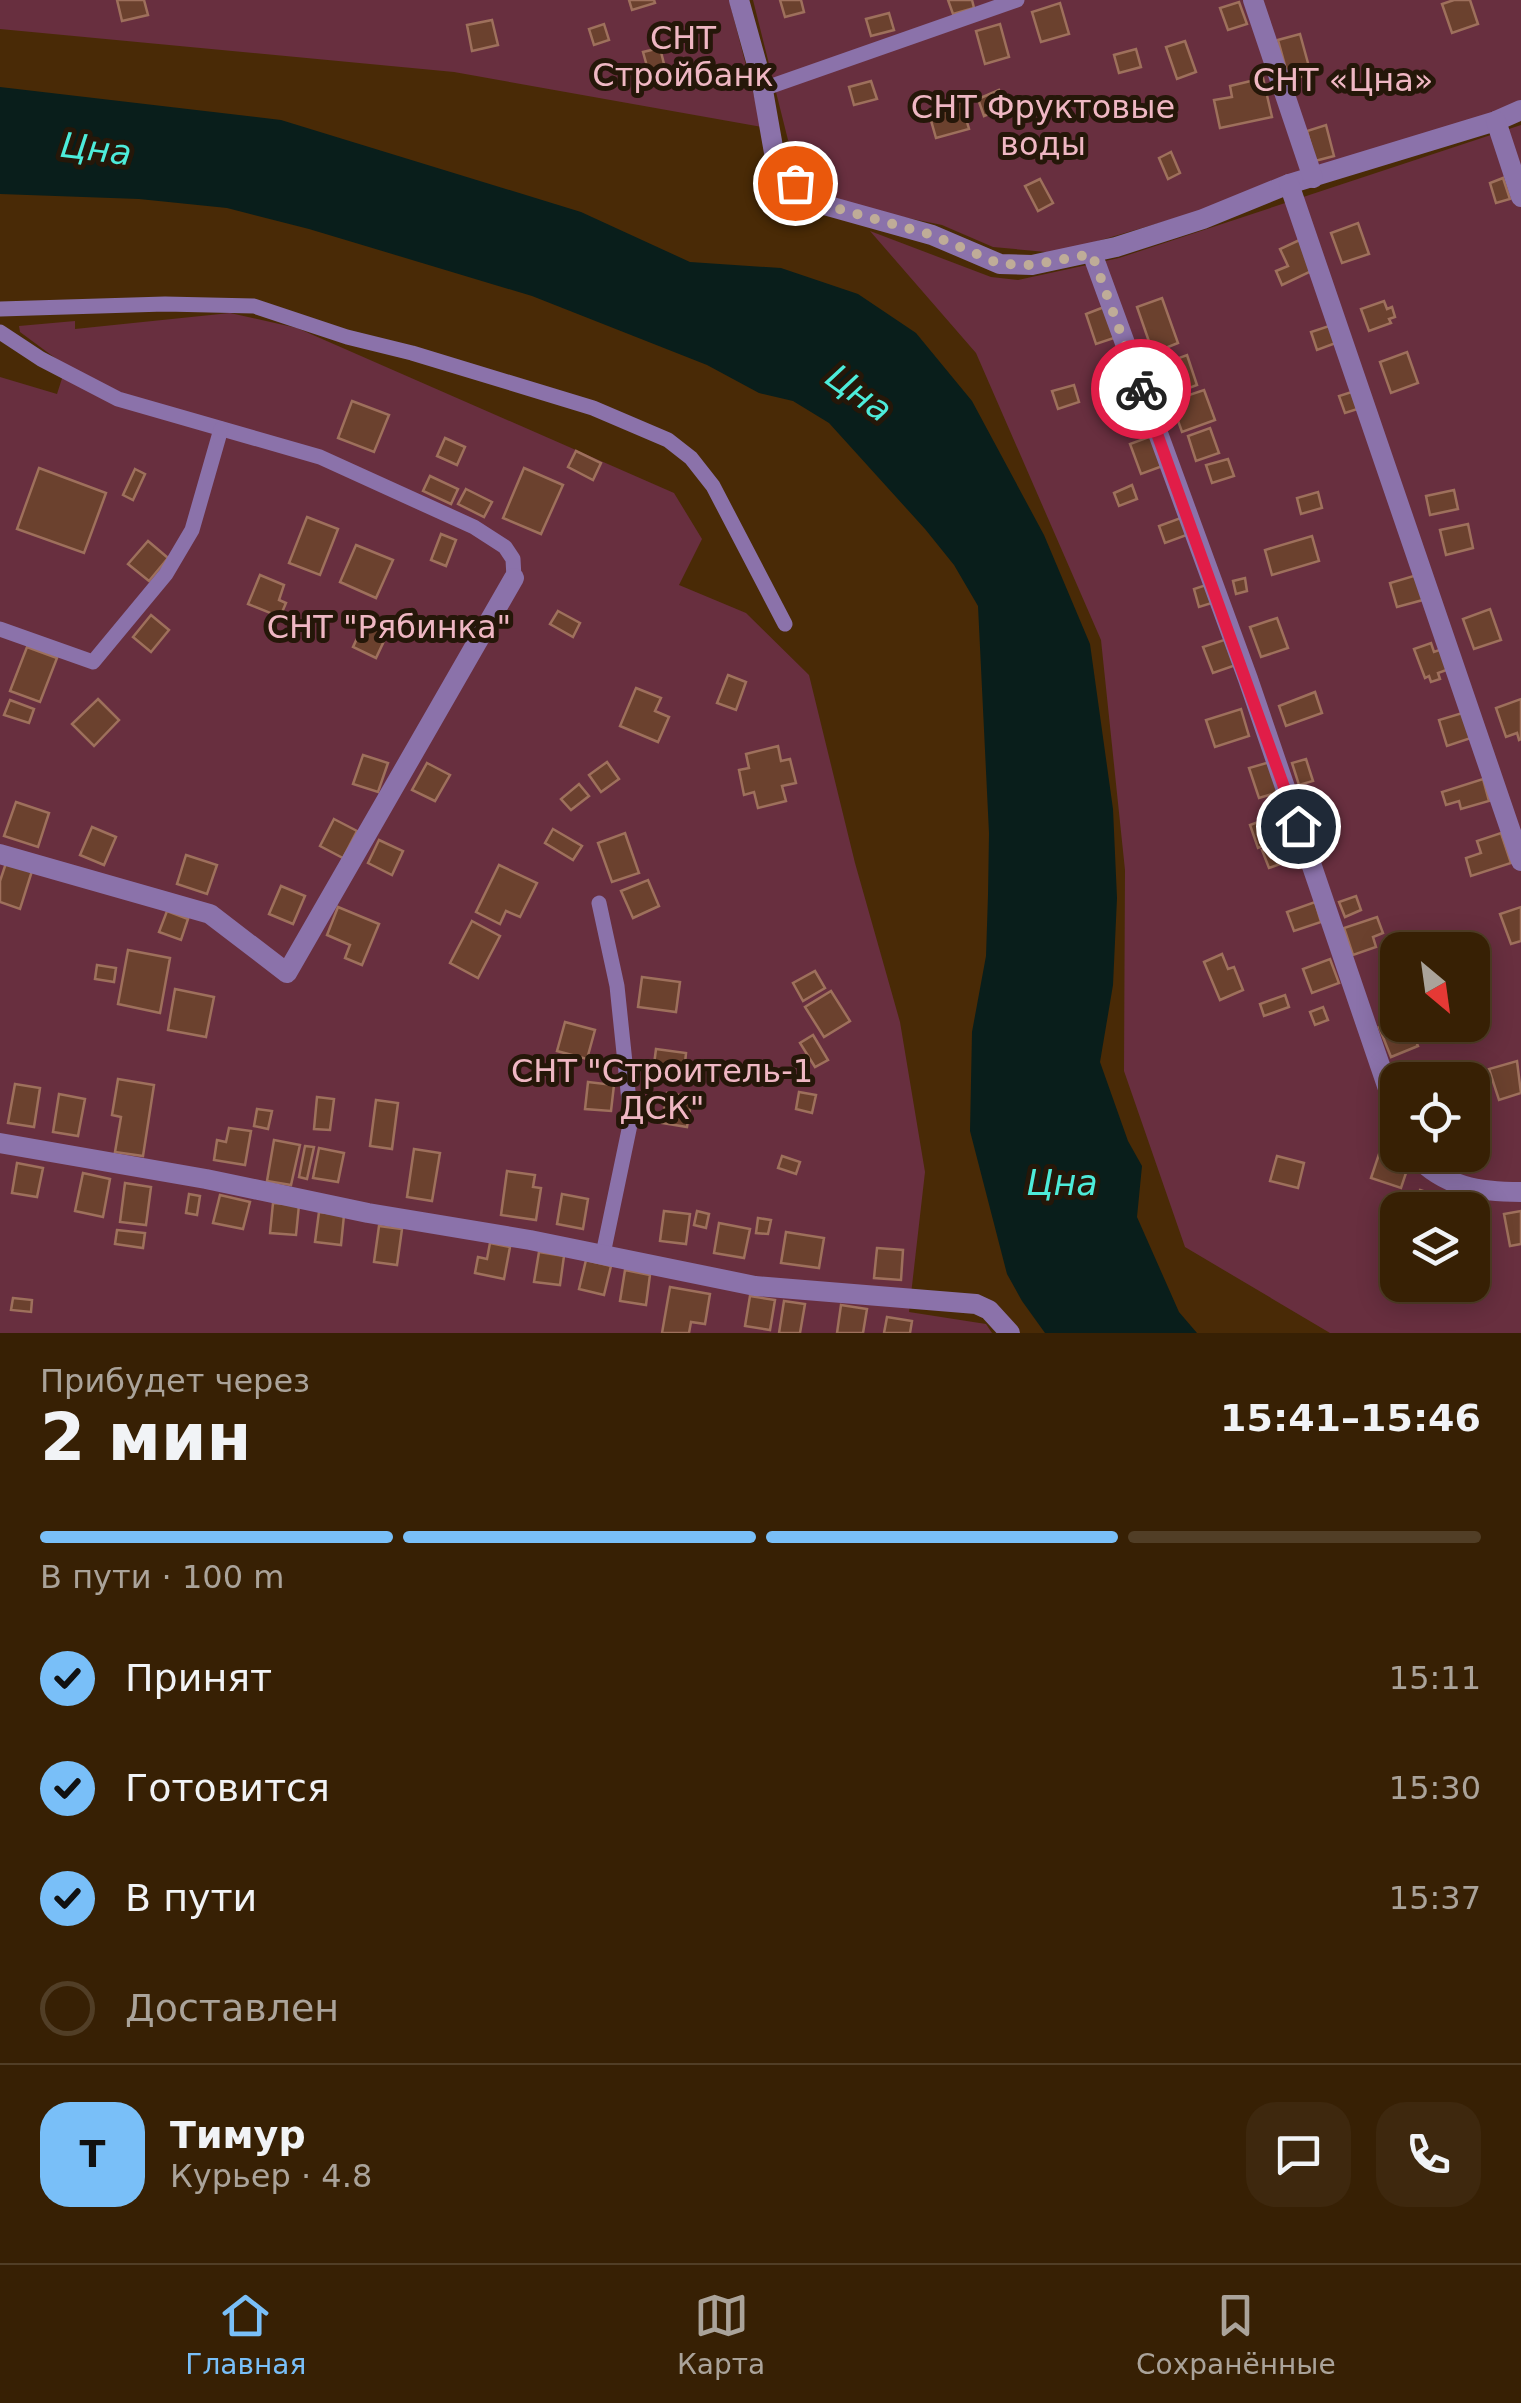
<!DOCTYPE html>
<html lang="ru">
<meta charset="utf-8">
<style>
body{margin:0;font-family:"DejaVu Sans",sans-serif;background:#3e280e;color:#f1f3f6;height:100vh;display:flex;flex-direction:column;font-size:38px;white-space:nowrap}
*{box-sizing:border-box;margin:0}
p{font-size:32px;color:#aaa39a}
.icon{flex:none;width:55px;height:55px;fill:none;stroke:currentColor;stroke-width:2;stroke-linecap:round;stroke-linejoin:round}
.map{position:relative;height:1333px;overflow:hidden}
.side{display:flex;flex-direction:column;background:#372004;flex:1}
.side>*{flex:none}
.needle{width:65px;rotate:151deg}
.fabs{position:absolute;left:1380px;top:932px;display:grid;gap:20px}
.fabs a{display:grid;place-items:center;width:110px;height:110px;border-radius:20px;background:#372004;box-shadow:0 5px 25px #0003,0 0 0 2px #513e26;font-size:50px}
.pin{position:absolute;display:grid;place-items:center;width:85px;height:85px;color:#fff;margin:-42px;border:5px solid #fff;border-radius:50%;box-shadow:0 2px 10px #0007}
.courier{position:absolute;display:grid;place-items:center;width:100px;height:100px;margin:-50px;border:8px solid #e11d48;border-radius:50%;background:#fff;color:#222;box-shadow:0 2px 12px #0007}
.head em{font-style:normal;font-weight:800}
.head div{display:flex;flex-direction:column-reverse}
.head{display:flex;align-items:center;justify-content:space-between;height:170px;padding:0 40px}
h1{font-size:65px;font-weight:800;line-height:75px}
.bar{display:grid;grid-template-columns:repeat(4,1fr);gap:15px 10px;align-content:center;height:120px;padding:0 40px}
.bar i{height:12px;border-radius:8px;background:#513e26}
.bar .current{background:#79bff8}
.bar p{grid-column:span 4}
.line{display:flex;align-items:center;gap:25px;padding:0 40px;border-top:2px solid #513e26}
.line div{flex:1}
.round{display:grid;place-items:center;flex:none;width:105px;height:105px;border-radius:30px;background:#3e280e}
ol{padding:0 40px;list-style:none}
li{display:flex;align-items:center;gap:30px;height:110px}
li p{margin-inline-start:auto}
li .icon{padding:10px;border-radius:50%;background:#79bff8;color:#111;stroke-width:4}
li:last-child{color:#aaa39a}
li i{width:55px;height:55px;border:5px solid #513e26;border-radius:50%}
.tabs{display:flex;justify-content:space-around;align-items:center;height:140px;border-top:2px solid #513e26;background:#372004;font-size:28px;color:#aaa39a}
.tabs a{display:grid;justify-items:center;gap:5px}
.tabs .current{color:#79bff8}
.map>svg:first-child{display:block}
.green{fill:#682f3f;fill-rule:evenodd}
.water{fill:#091e1b}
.building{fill:#6b412e;stroke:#9e705c;stroke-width:2.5}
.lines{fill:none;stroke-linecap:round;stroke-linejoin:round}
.lane{stroke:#8b72aa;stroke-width:15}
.street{stroke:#8b72aa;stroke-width:20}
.done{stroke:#bfac98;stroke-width:10;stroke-dasharray:0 18}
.route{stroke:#e11d48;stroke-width:12}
.labels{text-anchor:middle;stroke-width:10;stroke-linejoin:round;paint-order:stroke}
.park-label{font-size:32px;fill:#efb7c3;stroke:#251709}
.water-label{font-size:35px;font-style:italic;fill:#4decda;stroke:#251709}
</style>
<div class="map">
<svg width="1521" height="1333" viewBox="0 0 1521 1333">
<rect width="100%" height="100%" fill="#492a06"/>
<g class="green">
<path d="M0 0H729L762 127 454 72 0 29Z"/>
<path d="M753 0H1521V102L1288 185 1057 253 993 247 942 225 840 204 788 140Z"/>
<path d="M1521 125V1333H1330L1185 1247 1124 1071 1125 870 1101 640 976 353 870 231 991 277 1018 280 1119 258ZM1398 950H1472V1025H1398ZM1398 1080H1472V1155H1398ZM1398 1210H1472V1285H1398Z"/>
<path d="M230 313 297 328 674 493 702 539 679 585 746 613 809 675 855 863 900 1022 925 1172 909 1312 986 1324 992 1333H0V377L57 394 66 366 20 332 19 326 75 321V329Z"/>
</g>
<path class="water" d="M0 87 281 120 581 212 690 262 781 268 858 294 916 333 972 401 1044 535 1090 644 1113 809 1117 898 1113 985 1100 1062 1128 1141 1142 1166 1137 1217 1179 1312 1197 1333H1045L1022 1301 1007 1274 970 1131 972 1032 986 956 988 895 989 833 978 606 954 565 925 529 829 423 793 401 759 393 707 365 532 296 309 229 227 208 139 199 0 194Z"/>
<g class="building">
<path d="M117 0H144L148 15 122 21Z"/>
<path d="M629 0H654L655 3 632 10Z"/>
<path d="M780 0H801L804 12 785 17Z"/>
<path d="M948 0H972L974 8 953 14Z"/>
<path d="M1454 0H1470L1478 24 1452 33 1442 4Z"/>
<path d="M1239 2 1247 24 1228 30 1220 8Z"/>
<path d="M1060 3 1069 34 1041 42 1032 12Z"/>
<path d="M889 13 894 30 871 36 866 19Z"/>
<path d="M492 20 498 45 472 51 467 25Z"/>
<path d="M604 24 609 40 594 45 589 29Z"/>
<path d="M1000 24 1009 57 985 64 976 31Z"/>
<path d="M1300 34 1311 74 1289 80 1278 40Z"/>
<path d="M1185 41 1196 72 1177 79 1166 47Z"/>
<path d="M660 48 666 72 650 77 643 52Z"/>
<path d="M1136 49 1141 67 1119 73 1114 55Z"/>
<path d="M1263 78 1272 117 1220 128 1214 100 1232 97 1230 86Z"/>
<path d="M871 81 877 99 854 105 849 87Z"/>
<path d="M999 90 1006 107 984 116 978 99Z"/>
<path d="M961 101 969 129 936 138 928 110Z"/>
<path d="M1326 125 1334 156 1315 161 1307 131Z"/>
<path d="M1171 152 1180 173 1168 179 1159 158Z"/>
<path d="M1503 178 1510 199 1496 203 1490 183Z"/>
<path d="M1040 179 1053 203 1038 211 1025 186Z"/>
<path d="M1358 223 1369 254 1342 263 1331 233Z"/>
<path d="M1306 237 1320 267 1282 285 1276 271 1288 266 1280 249Z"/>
<path d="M1162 298 1178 343 1153 353 1137 307Z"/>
<path d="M1384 301 1387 309 1392 307 1395 317 1389 319 1391 323 1369 331 1361 309Z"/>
<path d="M1112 304 1123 335 1096 344 1086 314Z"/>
<path d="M1338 323 1344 340 1317 350 1311 332Z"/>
<path d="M1407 352 1418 383 1391 393 1380 362Z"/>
<path d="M1187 355 1197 385 1171 395 1160 365Z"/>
<path d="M1140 372 1151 403 1124 412 1113 382Z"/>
<path d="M1074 385 1079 402 1058 409 1052 391Z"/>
<path d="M1361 389 1367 406 1345 413 1339 396Z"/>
<path d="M1204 390 1215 420 1182 432 1171 401Z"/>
<path d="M352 401 389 415 374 452 338 438Z"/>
<path d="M1210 428 1219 453 1196 461 1188 436Z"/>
<path d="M1157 434 1168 464 1141 474 1130 444Z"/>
<path d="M445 438 465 447 457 465 437 456Z"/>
<path d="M576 451 601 463 593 480 568 467Z"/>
<path d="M1228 459 1234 476 1212 483 1206 465Z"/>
<path d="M39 468 106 493 84 553 17 529Z"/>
<path d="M524 468 563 485 541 534 503 518Z"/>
<path d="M135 469 145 474 133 500 123 495Z"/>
<path d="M430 476 458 489 451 504 423 491Z"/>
<path d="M1132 485 1137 499 1119 506 1114 493Z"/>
<path d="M466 489 492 502 484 517 458 504Z"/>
<path d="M1454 490 1458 509 1430 515 1426 496Z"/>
<path d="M1318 492 1322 508 1301 514 1297 498Z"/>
<path d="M1186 516 1192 533 1165 543 1159 526Z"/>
<path d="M307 517 338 529 320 575 289 563Z"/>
<path d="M1468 524 1473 548 1446 555 1440 530Z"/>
<path d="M441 534 456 540 446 566 431 560Z"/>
<path d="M1312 536 1319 561 1272 575 1265 550Z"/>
<path d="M148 541 168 558 149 581 128 564Z"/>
<path d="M356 545 393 560 376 598 340 582Z"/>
<path d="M1427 572 1434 597 1397 607 1390 583Z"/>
<path d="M260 575 284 585 279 600 286 603 280 617 248 604Z"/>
<path d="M1245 578 1247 591 1236 594 1233 581Z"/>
<path d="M1209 584 1215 602 1199 607 1194 589Z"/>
<path d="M1490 609 1501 640 1474 649 1463 619Z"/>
<path d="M558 611 580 623 573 637 550 624Z"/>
<path d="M369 613 392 624 376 658 353 647Z"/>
<path d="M151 615 169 630 151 652 133 637Z"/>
<path d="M1277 618 1288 648 1261 657 1250 627Z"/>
<path d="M1227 639 1236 665 1213 673 1203 647Z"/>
<path d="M1431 643 1434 652 1445 648 1452 668 1438 673 1440 679 1431 682 1429 676 1425 678 1414 649Z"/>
<path d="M27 647 57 658 40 702 10 691Z"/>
<path d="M728 675 746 682 736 710 717 703Z"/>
<path d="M636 688 661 698 655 711 669 717 658 742 620 726Z"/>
<path d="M1315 692 1322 713 1286 726 1279 706Z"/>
<path d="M98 699 119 720 94 746 72 724Z"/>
<path d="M1521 699V739L1519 740 1517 733 1506 737 1496 708Z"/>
<path d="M10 700 34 709 29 723 4 715Z"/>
<path d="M1241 709 1249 736 1215 747 1206 720Z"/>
<path d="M1469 711 1477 736 1447 746 1439 720Z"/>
<path d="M778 746 781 761 790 759 796 783 782 786 786 801 758 808 754 792 744 795 739 770 749 768 746 754Z"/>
<path d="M363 755 388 763 378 792 353 784Z"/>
<path d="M1306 759 1313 781 1299 785 1292 763Z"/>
<path d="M607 762 619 779 601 792 589 775Z"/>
<path d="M1270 762 1279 792 1259 798 1249 768Z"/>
<path d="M427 763 450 775 435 801 412 790Z"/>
<path d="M1483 779 1489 801 1461 809 1459 801 1446 805 1442 792Z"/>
<path d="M579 784 589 796 571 810 561 799Z"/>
<path d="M16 802 49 813 38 847 4 836Z"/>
<path d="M1288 811 1296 834 1258 848 1250 825Z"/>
<path d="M1325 815 1334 846 1315 852 1306 821Z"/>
<path d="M334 819 357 831 343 858 320 846Z"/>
<path d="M92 827 116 837 104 865 80 855Z"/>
<path d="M553 829 582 846 573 860 545 843Z"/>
<path d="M625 833 639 873 612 882 598 843Z"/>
<path d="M1501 833 1511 863 1471 876 1466 858 1481 853 1477 841Z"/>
<path d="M1294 839 1300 857 1269 868 1262 850Z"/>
<path d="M379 840 403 851 392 875 368 863Z"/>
<path d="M186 855 217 865 207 894 177 884Z"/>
<path d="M6 863 32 871 20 909 0 902V881Z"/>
<path d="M499 865 537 883 520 917 506 911 500 924 476 912Z"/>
<path d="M648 880 659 906 633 918 621 891Z"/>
<path d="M281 886 305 896 293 924 269 914Z"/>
<path d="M1356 896 1361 910 1345 917 1339 902Z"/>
<path d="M1315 902 1321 922 1294 931 1287 912Z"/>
<path d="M338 907 379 924 362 965 345 958 350 945 327 935Z"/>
<path d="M1521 907V941L1511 944 1500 914Z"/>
<path d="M167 911 188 919 181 940 159 932Z"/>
<path d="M1377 917 1383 933 1373 937 1376 947 1353 955 1344 928Z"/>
<path d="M472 921 500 936 478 978 450 963Z"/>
<path d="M128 950 170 958 160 1013 118 1004Z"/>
<path d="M1222 954 1228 969 1234 967 1243 990 1220 1000 1204 962Z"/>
<path d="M1330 959 1339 983 1312 993 1303 969Z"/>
<path d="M97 965 116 968 114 982 95 979Z"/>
<path d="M815 971 825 988 803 1001 793 983Z"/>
<path d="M642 977 680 982 676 1012 638 1007Z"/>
<path d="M175 989 214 997 206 1037 168 1030Z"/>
<path d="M831 991 850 1021 824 1037 805 1007Z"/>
<path d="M1285 995 1289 1007 1264 1016 1260 1004Z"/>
<path d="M1323 1007 1328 1020 1315 1025 1310 1012Z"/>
<path d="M1398 1020V1025H1409L1418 1046 1391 1057 1379 1027Z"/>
<path d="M565 1022 595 1030 587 1059 557 1051Z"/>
<path d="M813 1035 828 1060 815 1067 800 1043Z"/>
<path d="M656 1049 686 1053 683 1083 652 1080Z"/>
<path d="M1517 1061 1521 1093 1499 1100 1489 1069Z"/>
<path d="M118 1079 154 1085 143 1156 115 1152 121 1117 112 1115Z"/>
<path d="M588 1082 614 1085 611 1111 585 1109Z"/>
<path d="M15 1084 40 1088 34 1127 8 1123Z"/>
<path d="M799 1092 816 1095 812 1113 796 1109Z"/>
<path d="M667 1093 692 1097 687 1127 662 1123Z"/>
<path d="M59 1094 85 1099 78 1136 53 1132Z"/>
<path d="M317 1097 334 1099 330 1130 314 1129Z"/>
<path d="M376 1100 398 1103 392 1149 370 1146Z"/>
<path d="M257 1109 272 1111 268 1129 254 1126Z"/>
<path d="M229 1128 251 1131 245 1165 214 1160 217 1140 226 1142Z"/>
<path d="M274 1140 300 1145 291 1185 267 1181Z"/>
<path d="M305 1146 314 1147 307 1179 299 1177Z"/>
<path d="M319 1148 344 1153 338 1182 313 1178Z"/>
<path d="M414 1149 440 1153 432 1201 407 1197Z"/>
<path d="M1380 1151 1410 1161 1401 1188 1371 1178Z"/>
<path d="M782 1156 800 1162 796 1174 778 1168Z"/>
<path d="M1277 1156 1304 1163 1298 1188 1270 1181Z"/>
<path d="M17 1163 43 1168 37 1197 12 1193Z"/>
<path d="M507 1171 535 1175 533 1187 541 1188 536 1220 501 1215Z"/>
<path d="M83 1173 110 1179 103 1217 75 1211Z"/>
<path d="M125 1183 151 1187 146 1225 120 1222Z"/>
<path d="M1420 1190 1444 1198 1440 1210H1413Z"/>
<path d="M189 1194 200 1196 197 1215 186 1213Z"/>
<path d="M562 1194 588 1199 583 1229 557 1224Z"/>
<path d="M220 1195 250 1202 243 1229 213 1223Z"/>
<path d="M273 1203 299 1205 296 1235 270 1233Z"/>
<path d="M664 1211 690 1214 686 1244 660 1241Z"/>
<path d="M697 1211 709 1214 706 1228 694 1225Z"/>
<path d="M1521 1211V1244L1510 1246 1504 1214Z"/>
<path d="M319 1212 344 1215 341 1245 315 1242Z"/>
<path d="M758 1218 771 1220 768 1234 756 1233Z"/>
<path d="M719 1223 750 1229 744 1258 714 1253Z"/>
<path d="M379 1226 402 1229 397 1265 374 1262Z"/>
<path d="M117 1230 145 1233 143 1248 115 1244Z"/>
<path d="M786 1232 824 1238 819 1268 781 1263Z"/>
<path d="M490 1243 510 1247 504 1279 475 1273 478 1257 487 1259Z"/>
<path d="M877 1248 903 1250 901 1280 874 1278Z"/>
<path d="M539 1252 564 1256 560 1285 534 1282Z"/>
<path d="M586 1260 611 1266 604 1295 579 1289Z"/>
<path d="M625 1270 650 1275 646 1305 620 1301Z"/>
<path d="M670 1287 710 1294 705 1324 691 1322 689 1333H662Z"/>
<path d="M750 1296 775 1300 770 1330 745 1326Z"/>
<path d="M13 1298 32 1300 31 1312 11 1310Z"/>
<path d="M784 1301 805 1304 800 1333H779Z"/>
<path d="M841 1305 867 1309 863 1333H837Z"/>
<path d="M887 1317 912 1321 910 1333H884Z"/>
</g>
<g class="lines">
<g class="lane">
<path d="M763 89 1017 0"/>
<path d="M0 309 165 304 254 306 347 337 412 353 593 408 668 440 691 458 713 486 785 624"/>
<path d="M0 332 41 359 118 399 320 457 474 527 505 547 513 559 514 578"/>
<path d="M0 629 93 662 166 574 192 530 221 429"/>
<path d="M599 903 617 986 631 1120 603 1254"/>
</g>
<g class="street">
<path d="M739 0 761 79 776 164 814 202 932 235 1000 264 1032 265 1116 247 1203 219 1289 184 1496 121 1521 110"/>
<path d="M1253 0 1313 178"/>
<path d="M1496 121 1521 197"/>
<path d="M1289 184 1521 861"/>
<path d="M1092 253 1248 679 1398 1118"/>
<path d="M0 854 210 914 287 973 514 578"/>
<path d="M0 1143 206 1179 368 1213 530 1240 755 1286 976 1304 989 1310 1010 1333"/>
<path d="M1415 1155C1444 1187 1480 1192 1521 1192"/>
</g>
</g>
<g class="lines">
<path class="done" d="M795 183 814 202 932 235 1000 264 1032 265 1092 254 1141 389"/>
<path class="route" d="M1141 389 1298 826"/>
</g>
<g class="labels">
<g class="park-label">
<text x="683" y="49">СНТ<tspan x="683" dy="37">Стройбанк</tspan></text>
<text x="1343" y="91">СНТ «Цна»</text>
<text x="1043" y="118">СНТ Фруктовые<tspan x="1043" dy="37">воды</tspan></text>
<text x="389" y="638">СНТ "Рябинка"</text>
<text x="662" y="1082">СНТ "Строитель-1<tspan x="662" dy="37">ДСК"</tspan></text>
</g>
<g class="water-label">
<text transform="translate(96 149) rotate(7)" y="12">Цна</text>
<text transform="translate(859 393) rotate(36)" y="12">Цна</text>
<text x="1062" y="1195">Цна</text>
</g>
</g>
</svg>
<div class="fabs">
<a><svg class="needle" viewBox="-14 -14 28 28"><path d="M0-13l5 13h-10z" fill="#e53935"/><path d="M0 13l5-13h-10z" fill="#aaa39a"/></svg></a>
<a><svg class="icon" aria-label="locate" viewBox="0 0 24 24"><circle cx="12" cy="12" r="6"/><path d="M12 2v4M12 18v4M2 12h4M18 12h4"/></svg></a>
<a><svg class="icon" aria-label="layers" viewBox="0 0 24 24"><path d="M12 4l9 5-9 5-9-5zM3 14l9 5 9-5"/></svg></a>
</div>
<div class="pin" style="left:795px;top:183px;background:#ea580c"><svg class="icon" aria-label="bag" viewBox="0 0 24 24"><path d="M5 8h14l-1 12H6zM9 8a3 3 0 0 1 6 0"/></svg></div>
<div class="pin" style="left:1298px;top:826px;background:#1f2937"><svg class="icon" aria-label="home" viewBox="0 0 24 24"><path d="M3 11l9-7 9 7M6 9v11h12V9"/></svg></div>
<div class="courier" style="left:1141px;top:389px"><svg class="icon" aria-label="bike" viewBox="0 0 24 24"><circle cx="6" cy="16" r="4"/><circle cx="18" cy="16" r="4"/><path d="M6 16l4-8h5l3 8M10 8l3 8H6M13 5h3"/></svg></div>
</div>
<section class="side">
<div class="head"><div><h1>2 мин</h1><p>Прибудет через</p></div><em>15:41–15:46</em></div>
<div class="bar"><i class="current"></i><i class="current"></i><i class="current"></i><i></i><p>В пути · 100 m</p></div>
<ol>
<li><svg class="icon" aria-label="check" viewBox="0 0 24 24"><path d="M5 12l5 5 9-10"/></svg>Принят<p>15:11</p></li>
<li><svg class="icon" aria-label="check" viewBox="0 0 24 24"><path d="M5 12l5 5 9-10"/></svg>Готовится<p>15:30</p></li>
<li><svg class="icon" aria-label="check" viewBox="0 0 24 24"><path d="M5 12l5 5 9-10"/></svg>В пути<p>15:37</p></li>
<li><i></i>Доставлен</li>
</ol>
<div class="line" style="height:180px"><b class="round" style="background:#79bff8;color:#111">Т</b><div><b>Тимур</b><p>Курьер · 4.8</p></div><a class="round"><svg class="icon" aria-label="chat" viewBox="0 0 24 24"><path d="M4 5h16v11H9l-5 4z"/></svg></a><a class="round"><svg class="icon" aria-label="phone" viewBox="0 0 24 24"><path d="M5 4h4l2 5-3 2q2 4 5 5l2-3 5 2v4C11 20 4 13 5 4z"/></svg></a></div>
</section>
<nav class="tabs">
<a class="current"><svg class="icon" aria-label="home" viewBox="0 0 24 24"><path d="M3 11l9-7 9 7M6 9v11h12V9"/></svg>Главная</a>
<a><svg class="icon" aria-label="map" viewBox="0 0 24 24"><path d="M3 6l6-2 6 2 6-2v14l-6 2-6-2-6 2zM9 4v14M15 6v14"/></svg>Карта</a>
<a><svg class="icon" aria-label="saved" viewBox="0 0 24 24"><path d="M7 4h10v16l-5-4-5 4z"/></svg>Сохранённые</a>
</nav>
